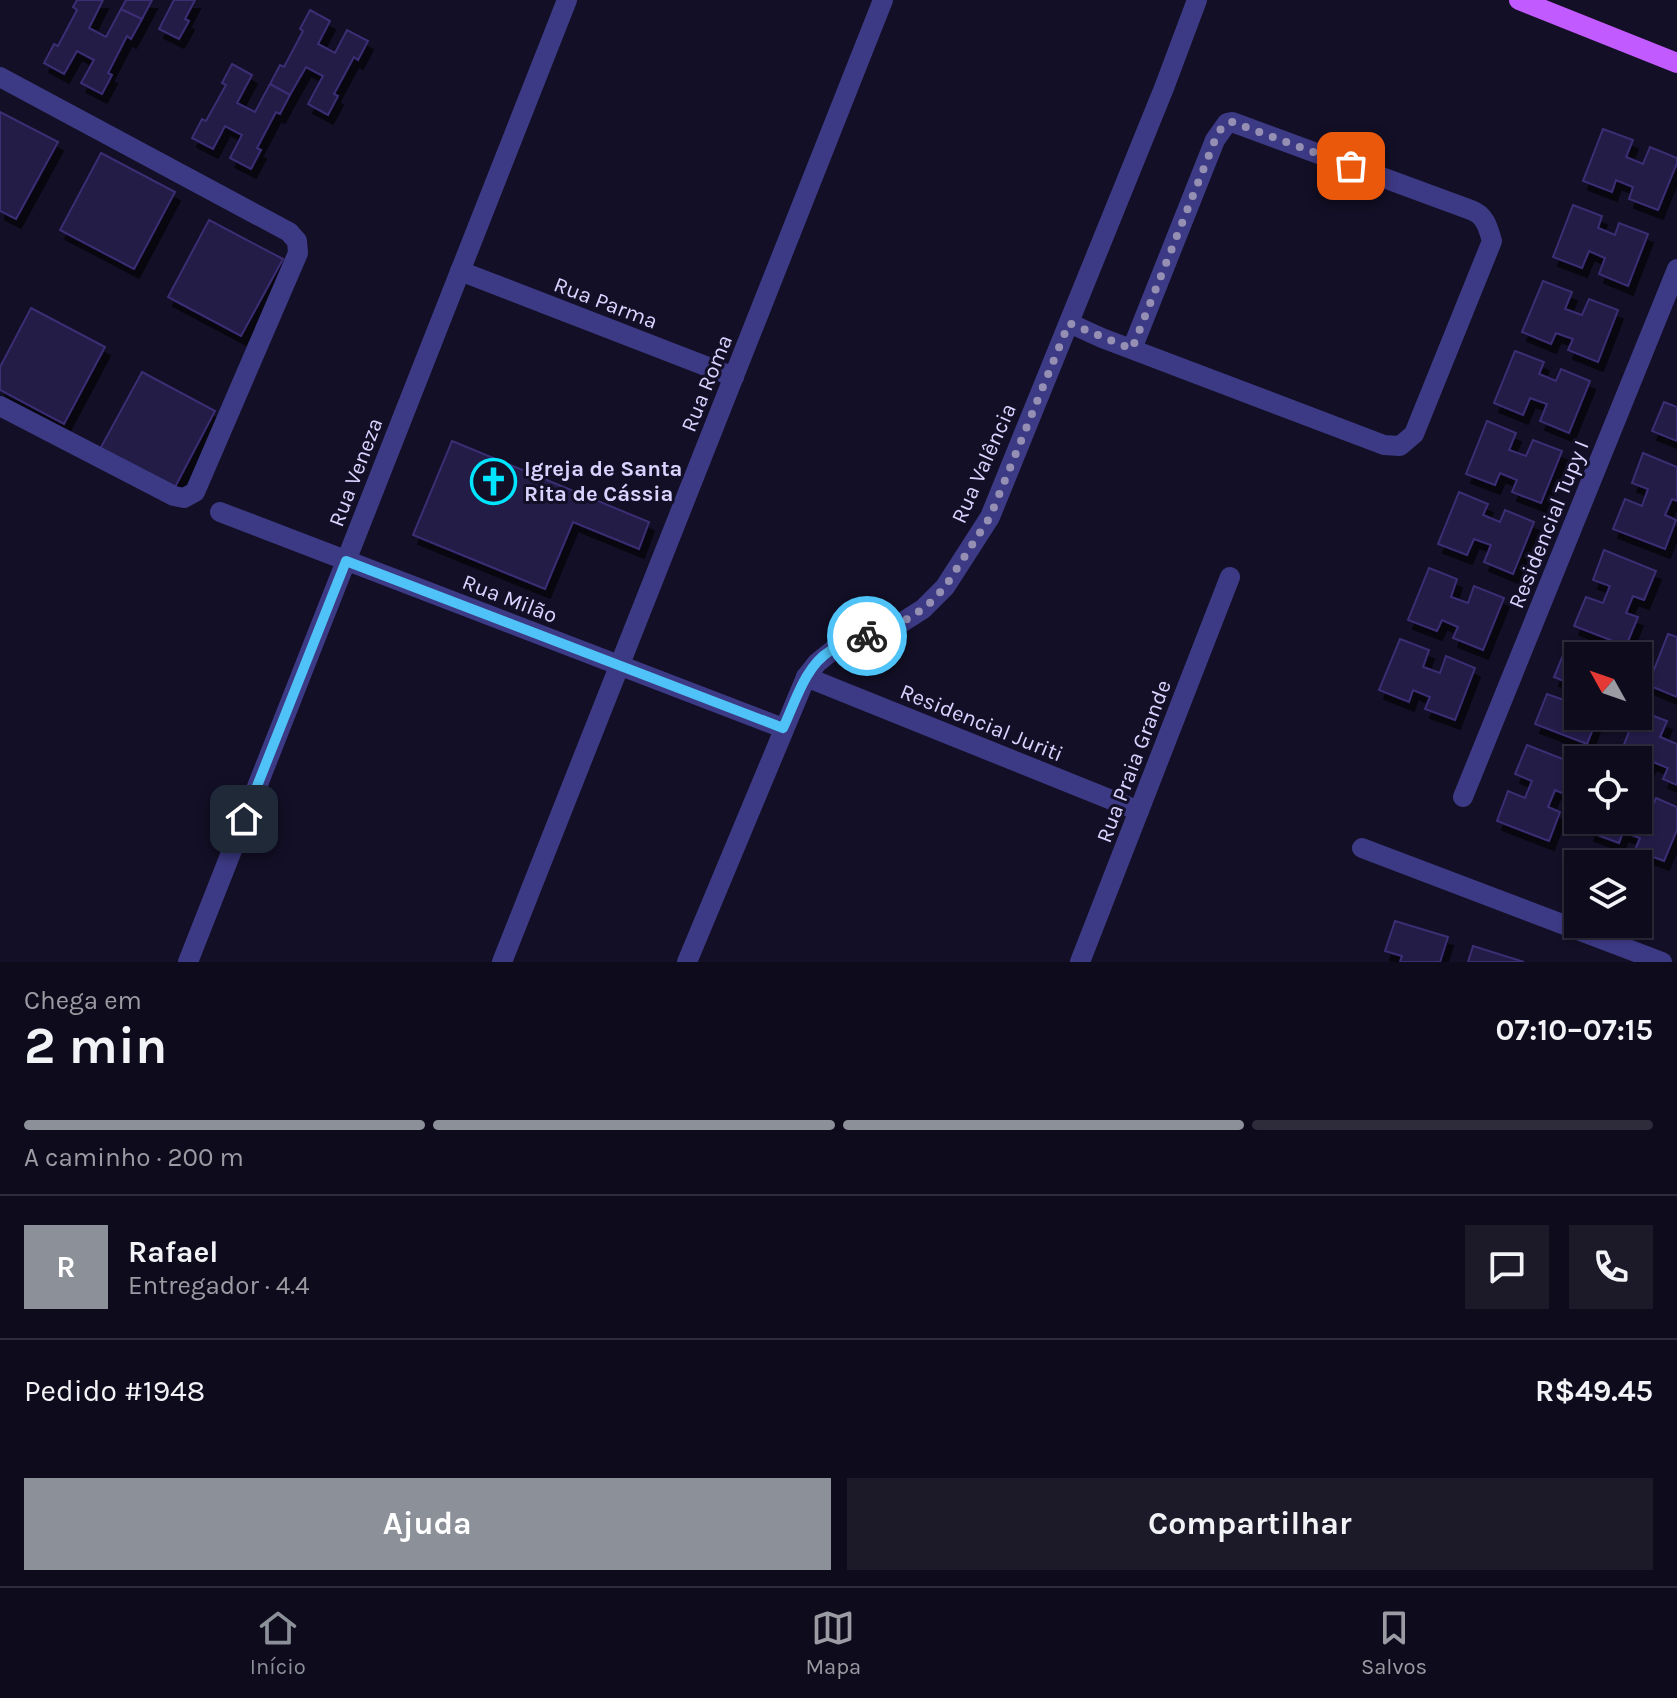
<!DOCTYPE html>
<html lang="pt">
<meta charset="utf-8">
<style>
body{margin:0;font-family:Karla,sans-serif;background:#1c1929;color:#f1f3f6;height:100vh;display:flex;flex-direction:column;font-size:30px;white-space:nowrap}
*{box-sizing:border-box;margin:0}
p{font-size:26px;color:#9b9ba3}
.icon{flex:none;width:44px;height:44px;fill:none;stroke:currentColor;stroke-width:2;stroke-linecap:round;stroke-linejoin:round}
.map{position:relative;height:962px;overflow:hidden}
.drawer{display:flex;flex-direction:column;background:#0e0b1c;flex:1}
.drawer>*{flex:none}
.needle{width:52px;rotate:310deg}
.buttons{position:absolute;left:1564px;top:642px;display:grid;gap:16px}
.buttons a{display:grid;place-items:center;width:88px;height:88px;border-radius:0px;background:#0e0b1c;box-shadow:0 2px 6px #0004,0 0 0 2px #2e2b3b;font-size:40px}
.pin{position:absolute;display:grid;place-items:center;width:68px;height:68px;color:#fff;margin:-34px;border-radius:16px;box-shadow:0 4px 12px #0006}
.courier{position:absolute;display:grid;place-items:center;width:80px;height:80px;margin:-40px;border:6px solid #4fc3f7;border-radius:50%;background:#fff;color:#222;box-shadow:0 2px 10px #0007}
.head em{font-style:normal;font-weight:700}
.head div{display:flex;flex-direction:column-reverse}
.head{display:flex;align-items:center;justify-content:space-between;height:136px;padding:0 24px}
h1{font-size:52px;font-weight:700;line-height:60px}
.bar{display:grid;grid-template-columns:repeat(4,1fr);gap:12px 8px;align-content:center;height:96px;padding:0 24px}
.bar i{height:10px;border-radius:6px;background:#2e2b3b}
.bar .current{background:#8c9099}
.bar p{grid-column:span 4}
.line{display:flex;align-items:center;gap:20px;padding:0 24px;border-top:2px solid #2e2b3b}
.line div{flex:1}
.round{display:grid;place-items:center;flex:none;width:84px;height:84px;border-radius:0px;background:#1c1929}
.button{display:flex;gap:16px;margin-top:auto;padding:16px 24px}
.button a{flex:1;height:92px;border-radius:0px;background:#8c9099;color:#fff;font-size:32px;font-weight:700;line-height:92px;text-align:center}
.button a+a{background:#1c1929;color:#f1f3f6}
.menu{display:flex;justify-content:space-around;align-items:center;height:112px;border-top:2px solid #2e2b3b;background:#0e0b1c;font-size:22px;color:#9b9ba3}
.menu a{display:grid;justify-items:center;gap:4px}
.menu .current{color:#8c9099}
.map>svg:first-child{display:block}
.building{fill:#241b47;stroke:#3b2d73;stroke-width:2;filter:url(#shadow)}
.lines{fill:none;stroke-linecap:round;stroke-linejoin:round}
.minor{stroke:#3d3a85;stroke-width:20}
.major{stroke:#c25bff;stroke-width:20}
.done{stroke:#948fb3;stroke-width:8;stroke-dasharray:0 14.4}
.route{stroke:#4fc3f7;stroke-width:10}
.labels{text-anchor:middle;stroke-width:6;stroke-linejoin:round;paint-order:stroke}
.street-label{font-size:22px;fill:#d9d4ff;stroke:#130f26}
.poi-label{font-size:22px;font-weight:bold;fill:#d9d4ff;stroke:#130f26;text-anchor:start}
</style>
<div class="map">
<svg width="1677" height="962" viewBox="0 0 1677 962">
<defs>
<filter id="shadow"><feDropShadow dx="5" dy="9" stdDeviation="0" flood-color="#0009"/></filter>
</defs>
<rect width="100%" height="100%" fill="#130f26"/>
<g class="building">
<path d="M77 0H103L89 28 106 37 121 9 142 19 131 39 127 36 108 73 112 75 102 94 81 83 94 60 77 51 64 74 44 63 54 44 58 46 77 10 73 7Z"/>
<path d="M126 0H152L142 19 121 9Z"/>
<path d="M174 0H195L185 19 189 21 179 39 159 29Z"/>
<path d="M310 10 330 21 318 44 335 53 347 30 368 41 358 60 354 57 334 94 338 96 328 115 308 104 323 76 306 67 290 95 270 84 280 65 284 67 303 31 300 29Z"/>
<path d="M232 64 252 75 237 103 255 112 270 84 290 95 280 114 276 112 257 148 261 150 251 169 230 158 242 135 225 126 213 149 192 138 202 119 206 121 226 85 222 83Z"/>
<path d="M0 112 58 142 16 219 0 211Z"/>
<path d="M1603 129 1633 140 1626 157 1643 164 1650 147 1677 158V163L1658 210 1629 199 1633 187 1616 180 1612 192 1583 181Z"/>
<path d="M101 153 175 192 134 269 60 230Z"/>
<path d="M1573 205 1602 216 1598 228 1615 235 1619 223 1648 234 1628 286 1599 274 1605 258 1589 251 1582 268 1553 257Z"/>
<path d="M209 220 283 259 241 336 168 297Z"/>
<path d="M1543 281 1572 292 1565 309 1582 315 1589 299 1618 310 1598 362 1568 350 1573 339 1556 333 1551 344 1522 332Z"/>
<path d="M31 308 105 347 64 424 0 390V367Z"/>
<path d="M1515 351 1544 362 1539 374 1556 381 1561 369 1590 381 1569 433 1540 421 1547 404 1530 398 1523 415 1494 403Z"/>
<path d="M142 372 215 411 174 489 100 449Z"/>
<path d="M1664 402 1677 407V441L1652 431Z"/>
<path d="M1487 421 1516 433 1509 450 1526 456 1533 440 1562 451 1541 503 1512 492 1517 480 1500 473 1495 485 1466 474Z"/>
<path d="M452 441 649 522 639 549 573 522 545 589 413 535Z"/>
<path d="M1643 453 1677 467V501L1672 499 1665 515 1676 520 1665 549 1613 529 1625 499 1642 506 1648 489 1632 483Z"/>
<path d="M1459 492 1488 504 1483 515 1500 522 1505 510 1534 522 1513 574 1484 562 1491 545 1474 539 1467 555 1438 544Z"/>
<path d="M1604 550 1656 571 1644 600 1633 596 1626 613 1638 617 1626 646 1574 626 1586 597 1603 603 1610 586 1593 580Z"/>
<path d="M1429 568 1457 579 1451 597 1468 603 1474 586 1504 598 1483 650 1453 638 1458 627 1442 620 1437 631 1408 620Z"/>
<path d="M1668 634 1677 637V697L1648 685Z"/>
<path d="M1400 639 1429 650 1423 667 1440 673 1446 656 1475 668 1455 720 1425 709 1430 697 1413 690 1409 702 1379 690Z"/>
<path d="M1566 648 1586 656H1578V716H1598L1587 744 1535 724 1547 694 1564 700 1571 684 1554 677Z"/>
<path d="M1638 710 1667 721 1660 737 1677 744V785L1663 779 1668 768 1651 761 1646 773 1638 769V760H1618L1635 716H1638Z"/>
<path d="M1527 745 1578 765 1567 795 1555 790 1548 807 1560 812 1549 841 1497 821 1508 791 1525 798 1532 781 1515 774Z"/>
<path d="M1656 798 1677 807V830L1664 861 1635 850 1640 838 1623 832 1619 843 1589 832 1594 820H1638V810L1649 814Z"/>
<path d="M1395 921 1448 937 1440 962H1400L1402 956 1385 951Z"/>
<path d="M1473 946 1524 962H1468Z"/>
</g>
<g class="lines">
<g class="minor">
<path d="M0 77 289 232 297 241 298 253 195 492 184 498 174 496 0 406"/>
<path d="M460 271 734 377"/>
<path d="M1069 323 1102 338 1384 445 1400 446 1414 434 1492 241C1488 227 1485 215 1471 210L1232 122 1227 123 1215 140 1132 349"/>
<path d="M220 512 783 728"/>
<path d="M806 677 1139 811"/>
<path d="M1463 797 1677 269"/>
<path d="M1362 848 1662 962"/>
<path d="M188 962 567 0"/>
<path d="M502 962 883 0"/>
<path d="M687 962 806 677 817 663 833 650 901 623 923 609 945 587 990 517 1164 88 1197 0"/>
<path d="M1080 962 1230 577"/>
</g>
<path class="major" d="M1519 0 1677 63"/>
</g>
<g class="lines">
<path class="done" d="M867 636 901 623 923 609 933 600 945 587 990 517 1069 323 1132 349 1215 140C1219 132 1222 123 1232 122L1351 166"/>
<path class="route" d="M244 819 346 561 783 728C795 703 805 666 830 651 842 645 855 641 867 636"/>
</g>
<defs>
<symbol id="church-ring" viewBox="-11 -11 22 22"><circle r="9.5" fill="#130f26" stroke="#00e5ff" stroke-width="1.5"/><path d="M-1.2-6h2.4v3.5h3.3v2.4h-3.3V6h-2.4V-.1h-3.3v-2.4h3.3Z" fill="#00e5ff"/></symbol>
</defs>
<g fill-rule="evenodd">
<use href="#church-ring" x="468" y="456" width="51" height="51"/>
</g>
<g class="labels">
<g class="street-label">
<text transform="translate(606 302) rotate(21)" y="8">Rua Parma</text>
<text transform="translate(706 383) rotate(-68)" y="8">Rua Roma</text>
<text transform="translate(983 463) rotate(-66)" y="8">Rua Valência</text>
<text transform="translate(355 472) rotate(-69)" y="8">Rua Veneza</text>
<text transform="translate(1548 524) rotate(-68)" y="8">Residencial Tupy I</text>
<text transform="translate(510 598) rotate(21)" y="8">Rua Milão</text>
<text transform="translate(982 722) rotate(22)" y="8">Residencial Juriti</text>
<text transform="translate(1133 761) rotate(-69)" y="8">Rua Praia Grande</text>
</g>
<g class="poi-label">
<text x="524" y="476">Igreja de Santa<tspan x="524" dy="25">Rita de Cássia</tspan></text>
</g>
</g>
</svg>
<div class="buttons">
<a><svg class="needle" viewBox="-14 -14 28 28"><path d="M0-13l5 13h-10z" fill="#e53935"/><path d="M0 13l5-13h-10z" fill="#9b9ba3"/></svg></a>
<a><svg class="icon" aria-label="locate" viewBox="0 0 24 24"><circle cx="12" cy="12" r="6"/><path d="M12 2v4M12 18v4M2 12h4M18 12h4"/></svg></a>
<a><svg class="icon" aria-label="layers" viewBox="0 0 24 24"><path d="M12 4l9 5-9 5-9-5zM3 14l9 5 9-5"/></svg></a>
</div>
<div class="pin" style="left:1351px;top:166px;background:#ea580c"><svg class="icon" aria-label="bag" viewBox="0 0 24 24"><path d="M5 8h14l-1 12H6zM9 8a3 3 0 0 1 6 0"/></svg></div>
<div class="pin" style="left:244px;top:819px;background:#1f2937"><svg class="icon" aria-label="home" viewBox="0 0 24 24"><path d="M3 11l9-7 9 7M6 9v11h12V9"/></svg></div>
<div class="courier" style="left:867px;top:636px"><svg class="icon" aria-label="bike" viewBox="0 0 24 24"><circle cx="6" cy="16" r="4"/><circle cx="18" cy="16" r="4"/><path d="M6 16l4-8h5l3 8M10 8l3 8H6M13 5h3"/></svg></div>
</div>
<section class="drawer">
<div class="head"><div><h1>2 min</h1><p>Chega em</p></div><em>07:10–07:15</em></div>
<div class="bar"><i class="current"></i><i class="current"></i><i class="current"></i><i></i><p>A caminho · 200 m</p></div>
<div class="line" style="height:144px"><b class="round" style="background:#8c9099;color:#fff">R</b><div><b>Rafael</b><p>Entregador · 4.4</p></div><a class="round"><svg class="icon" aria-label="chat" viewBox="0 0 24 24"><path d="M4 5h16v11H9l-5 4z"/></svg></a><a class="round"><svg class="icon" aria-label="phone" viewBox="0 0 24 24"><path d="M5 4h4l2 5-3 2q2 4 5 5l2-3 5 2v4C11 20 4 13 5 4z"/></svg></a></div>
<div class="line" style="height:104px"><div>Pedido #1948</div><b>R$49.45</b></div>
<div class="button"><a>Ajuda</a><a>Compartilhar</a></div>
</section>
<nav class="menu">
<a class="current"><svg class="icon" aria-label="home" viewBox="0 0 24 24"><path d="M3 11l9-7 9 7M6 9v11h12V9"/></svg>Início</a>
<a><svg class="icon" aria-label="map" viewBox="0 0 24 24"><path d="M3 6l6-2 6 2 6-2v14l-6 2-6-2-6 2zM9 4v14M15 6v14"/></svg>Mapa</a>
<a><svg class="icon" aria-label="saved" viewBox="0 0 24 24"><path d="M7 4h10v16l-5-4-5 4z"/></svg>Salvos</a>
</nav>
